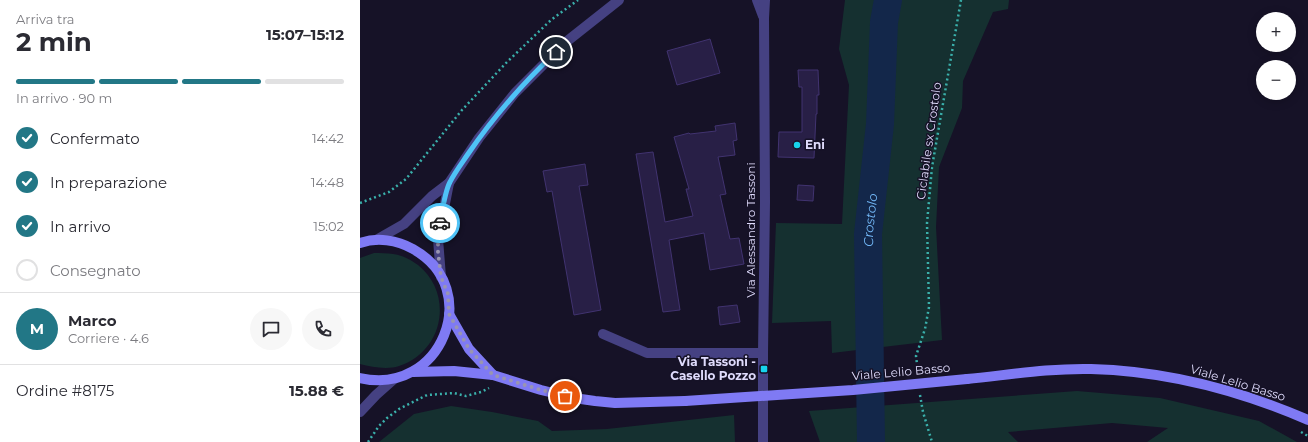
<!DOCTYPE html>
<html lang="it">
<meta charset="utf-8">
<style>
body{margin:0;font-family:Montserrat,sans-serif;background:#f7f7f7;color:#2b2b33;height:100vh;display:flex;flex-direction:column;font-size:15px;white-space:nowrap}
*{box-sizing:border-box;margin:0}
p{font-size:13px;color:#7c7c81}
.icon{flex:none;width:22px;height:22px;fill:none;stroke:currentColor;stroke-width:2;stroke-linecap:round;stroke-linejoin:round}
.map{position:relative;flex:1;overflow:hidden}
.details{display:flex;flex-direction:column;background:#fff;width:360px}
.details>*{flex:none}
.fabs{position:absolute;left:896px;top:12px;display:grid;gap:8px}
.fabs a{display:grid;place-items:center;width:40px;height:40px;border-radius:50%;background:#fff;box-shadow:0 2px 10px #0003;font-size:20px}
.pin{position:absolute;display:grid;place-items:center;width:34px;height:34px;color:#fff;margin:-17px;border:2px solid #fff;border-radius:50%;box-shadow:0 1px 4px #0007}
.courier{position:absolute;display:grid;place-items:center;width:40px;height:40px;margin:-20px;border:3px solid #4fc3f7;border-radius:50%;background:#fff;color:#222;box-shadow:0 1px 5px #0007}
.head em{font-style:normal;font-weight:700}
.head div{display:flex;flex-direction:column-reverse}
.head{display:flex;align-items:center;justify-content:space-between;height:68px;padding:0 16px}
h1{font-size:26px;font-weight:700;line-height:30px}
.bar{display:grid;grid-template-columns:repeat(4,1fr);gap:6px 4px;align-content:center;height:48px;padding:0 16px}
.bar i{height:5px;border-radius:3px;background:#e1e1e2}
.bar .active{background:#227786}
.bar p{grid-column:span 4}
.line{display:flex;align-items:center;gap:10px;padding:0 16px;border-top:1px solid #e1e1e2}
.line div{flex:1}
.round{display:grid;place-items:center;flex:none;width:42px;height:42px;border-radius:21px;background:#f7f7f7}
ol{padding:0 16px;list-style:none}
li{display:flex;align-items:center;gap:12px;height:44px}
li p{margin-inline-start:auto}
li .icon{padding:4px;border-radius:50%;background:#227786;color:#fff;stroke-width:4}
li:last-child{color:#7c7c81}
li i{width:22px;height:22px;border:2px solid #e1e1e2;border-radius:50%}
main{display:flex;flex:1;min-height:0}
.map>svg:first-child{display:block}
.green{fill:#153030}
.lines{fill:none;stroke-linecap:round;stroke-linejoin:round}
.river{stroke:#13274a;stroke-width:28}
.building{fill:#281f46;stroke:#413370}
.path{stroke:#3ab0ab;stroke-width:2.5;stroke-dasharray:2 3;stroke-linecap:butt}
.minor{stroke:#454182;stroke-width:10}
.tertiary{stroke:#454182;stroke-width:10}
.secondary{stroke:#7f7af4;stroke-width:10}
.secondary-bridge{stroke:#7f7af4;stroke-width:10}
.done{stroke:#9995b1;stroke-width:4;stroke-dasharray:0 7.2}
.route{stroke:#4fc3f7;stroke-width:5}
.poi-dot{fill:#17d3ec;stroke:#161227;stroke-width:1.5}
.labels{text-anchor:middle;stroke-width:3;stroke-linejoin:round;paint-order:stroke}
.street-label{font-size:12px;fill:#dfdbfc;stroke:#161227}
.poi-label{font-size:12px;font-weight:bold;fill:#dfdbfc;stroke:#161227;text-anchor:start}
.water-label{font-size:13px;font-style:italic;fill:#71b5f3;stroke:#161227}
</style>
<main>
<section class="details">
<div class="head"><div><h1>2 min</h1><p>Arriva tra</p></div><em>15:07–15:12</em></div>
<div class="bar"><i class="active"></i><i class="active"></i><i class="active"></i><i></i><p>In arrivo · 90 m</p></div>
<ol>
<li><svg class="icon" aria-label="check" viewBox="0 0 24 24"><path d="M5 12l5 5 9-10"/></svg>Confermato<p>14:42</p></li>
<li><svg class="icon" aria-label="check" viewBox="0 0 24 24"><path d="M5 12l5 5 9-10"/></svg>In preparazione<p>14:48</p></li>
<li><svg class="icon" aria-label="check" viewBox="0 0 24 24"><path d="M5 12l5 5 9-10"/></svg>In arrivo<p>15:02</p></li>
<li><i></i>Consegnato</li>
</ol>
<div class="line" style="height:72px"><b class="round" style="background:#227786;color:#fff">M</b><div><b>Marco</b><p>Corriere · 4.6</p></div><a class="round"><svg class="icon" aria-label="chat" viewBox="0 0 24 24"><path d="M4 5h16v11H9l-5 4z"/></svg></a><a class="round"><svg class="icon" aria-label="phone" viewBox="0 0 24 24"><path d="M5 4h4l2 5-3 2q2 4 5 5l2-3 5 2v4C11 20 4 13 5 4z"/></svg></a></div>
<div class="line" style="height:52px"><div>Ordine #8175</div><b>15.88 €</b></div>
</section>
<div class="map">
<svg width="948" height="442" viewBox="0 0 948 442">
<rect width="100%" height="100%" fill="#161227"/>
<g class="green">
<path d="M485 0H649L648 9 633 12 603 81 602 108 579 167 576 227 582 340 472 353 471 321 412 323 416 223 482 224 489 85 479 49Z"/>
<path d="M14 253C20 253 27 253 33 254 42 255 51 260 58 265 94 294 84 351 39 366 27 370 12 367 0 364V258Z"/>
<path d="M717 391 800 398 899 421 937 442H787L808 428 752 423 648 432 658 442H460L449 411Z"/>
<path d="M91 406 132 412 178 421 192 431 247 429 374 415 375 442H19L54 414Z"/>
</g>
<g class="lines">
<path class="river" id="s1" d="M511 442 508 234 520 124 524 22 528 0"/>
</g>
<g class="building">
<path d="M350 39 360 73 317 85 307 51Z"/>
<path d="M438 70H458L459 95H457V114H456L454 158 418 157 419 132H442V87H439Z"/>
<path d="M375 123 377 140 373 141 375 155 358 157 366 194 360 195 370 239 379 238 384 264 350 270 344 233 309 240 320 310 303 312 276 154 293 152 305 222 333 216 326 189H329L314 137 329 133 330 134 356 131 355 126Z"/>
<path d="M225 164 228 185 219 186 241 310 214 315 192 191 187 192 183 171Z"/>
<path d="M438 185 454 186 453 201 437 200Z"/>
<path d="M377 305 380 322 360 325 358 307Z"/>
</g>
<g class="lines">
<g class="path">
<path d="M0 203 29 192 46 179 102 110 147 62 191 20 218 0"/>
<path d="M558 372 556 356 565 329 569 307 567 223 572 167 601 0"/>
<path d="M560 395 563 412 572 442"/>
<path d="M941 432 948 436"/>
<path d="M8 442 19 426 27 418 39 409 67 395 94 393 106 396 121 392 129 388"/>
</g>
<path class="minor" d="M243 334 287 353H403"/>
<g class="tertiary">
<path d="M397 0 403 16"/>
<path d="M16 240 44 224 72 196 89 183 119 138 155 93 206 42 259 0"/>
<path d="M81 277 78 239 89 183"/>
<path d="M0 412 16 395 34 379"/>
<path d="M403 442V353L405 202 404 18 405 0"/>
</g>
<g class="secondary">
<path d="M0 243C17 237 37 240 53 249 125 289 81 397 0 378"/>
<path d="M89 314 109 349 133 375"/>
<path d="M53 372 94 371 133 375 181 390 214 398 235 401 255 403 325 401"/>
<path d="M607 379C648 375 690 368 731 369 806 371 879 390 948 420"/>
</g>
<path class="secondary-bridge" d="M325 401 493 390 607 379"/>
</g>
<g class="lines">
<path class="done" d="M80 223 78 239V252L81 277 88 294 89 314 109 349 133 375 181 390 205 396"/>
<path class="route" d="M80 223C82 212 85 191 90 182 95 172 102 163 108 154 134 116 163 83 196 52"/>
</g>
<g class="poi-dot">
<circle cx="437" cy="145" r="4"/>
<rect x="400" y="365" width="8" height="8" rx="2"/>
</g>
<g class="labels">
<g class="street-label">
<text transform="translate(569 141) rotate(-82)" y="4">Ciclabile sx Crostolo</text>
<text transform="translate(391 230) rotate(-90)" y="4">Via Alessandro Tassoni</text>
<text transform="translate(541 372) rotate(-5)" y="4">Viale Lelio Basso</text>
<text transform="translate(878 383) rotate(17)" y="4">Viale Lelio Basso</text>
</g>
<g class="poi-label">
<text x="445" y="149">Eni</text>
<text x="396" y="366" text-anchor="end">Via Tassoni -<tspan x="396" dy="14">Casello Pozzo</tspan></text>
</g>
<g class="water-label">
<text dy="5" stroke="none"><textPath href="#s1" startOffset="222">Crostolo</textPath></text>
</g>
</g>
</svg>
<div class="fabs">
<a>+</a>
<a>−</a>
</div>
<div class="pin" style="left:205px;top:396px;background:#ea580c"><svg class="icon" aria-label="bag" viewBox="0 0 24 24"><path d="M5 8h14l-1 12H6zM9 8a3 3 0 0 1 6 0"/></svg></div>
<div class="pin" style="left:196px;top:52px;background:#1f2937"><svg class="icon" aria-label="home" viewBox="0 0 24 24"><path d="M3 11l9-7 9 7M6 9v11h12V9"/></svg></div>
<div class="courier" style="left:80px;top:223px"><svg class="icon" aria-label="car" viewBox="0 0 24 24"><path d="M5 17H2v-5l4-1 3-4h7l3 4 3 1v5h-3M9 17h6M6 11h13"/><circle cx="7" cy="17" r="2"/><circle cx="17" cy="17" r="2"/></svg></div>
</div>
</main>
